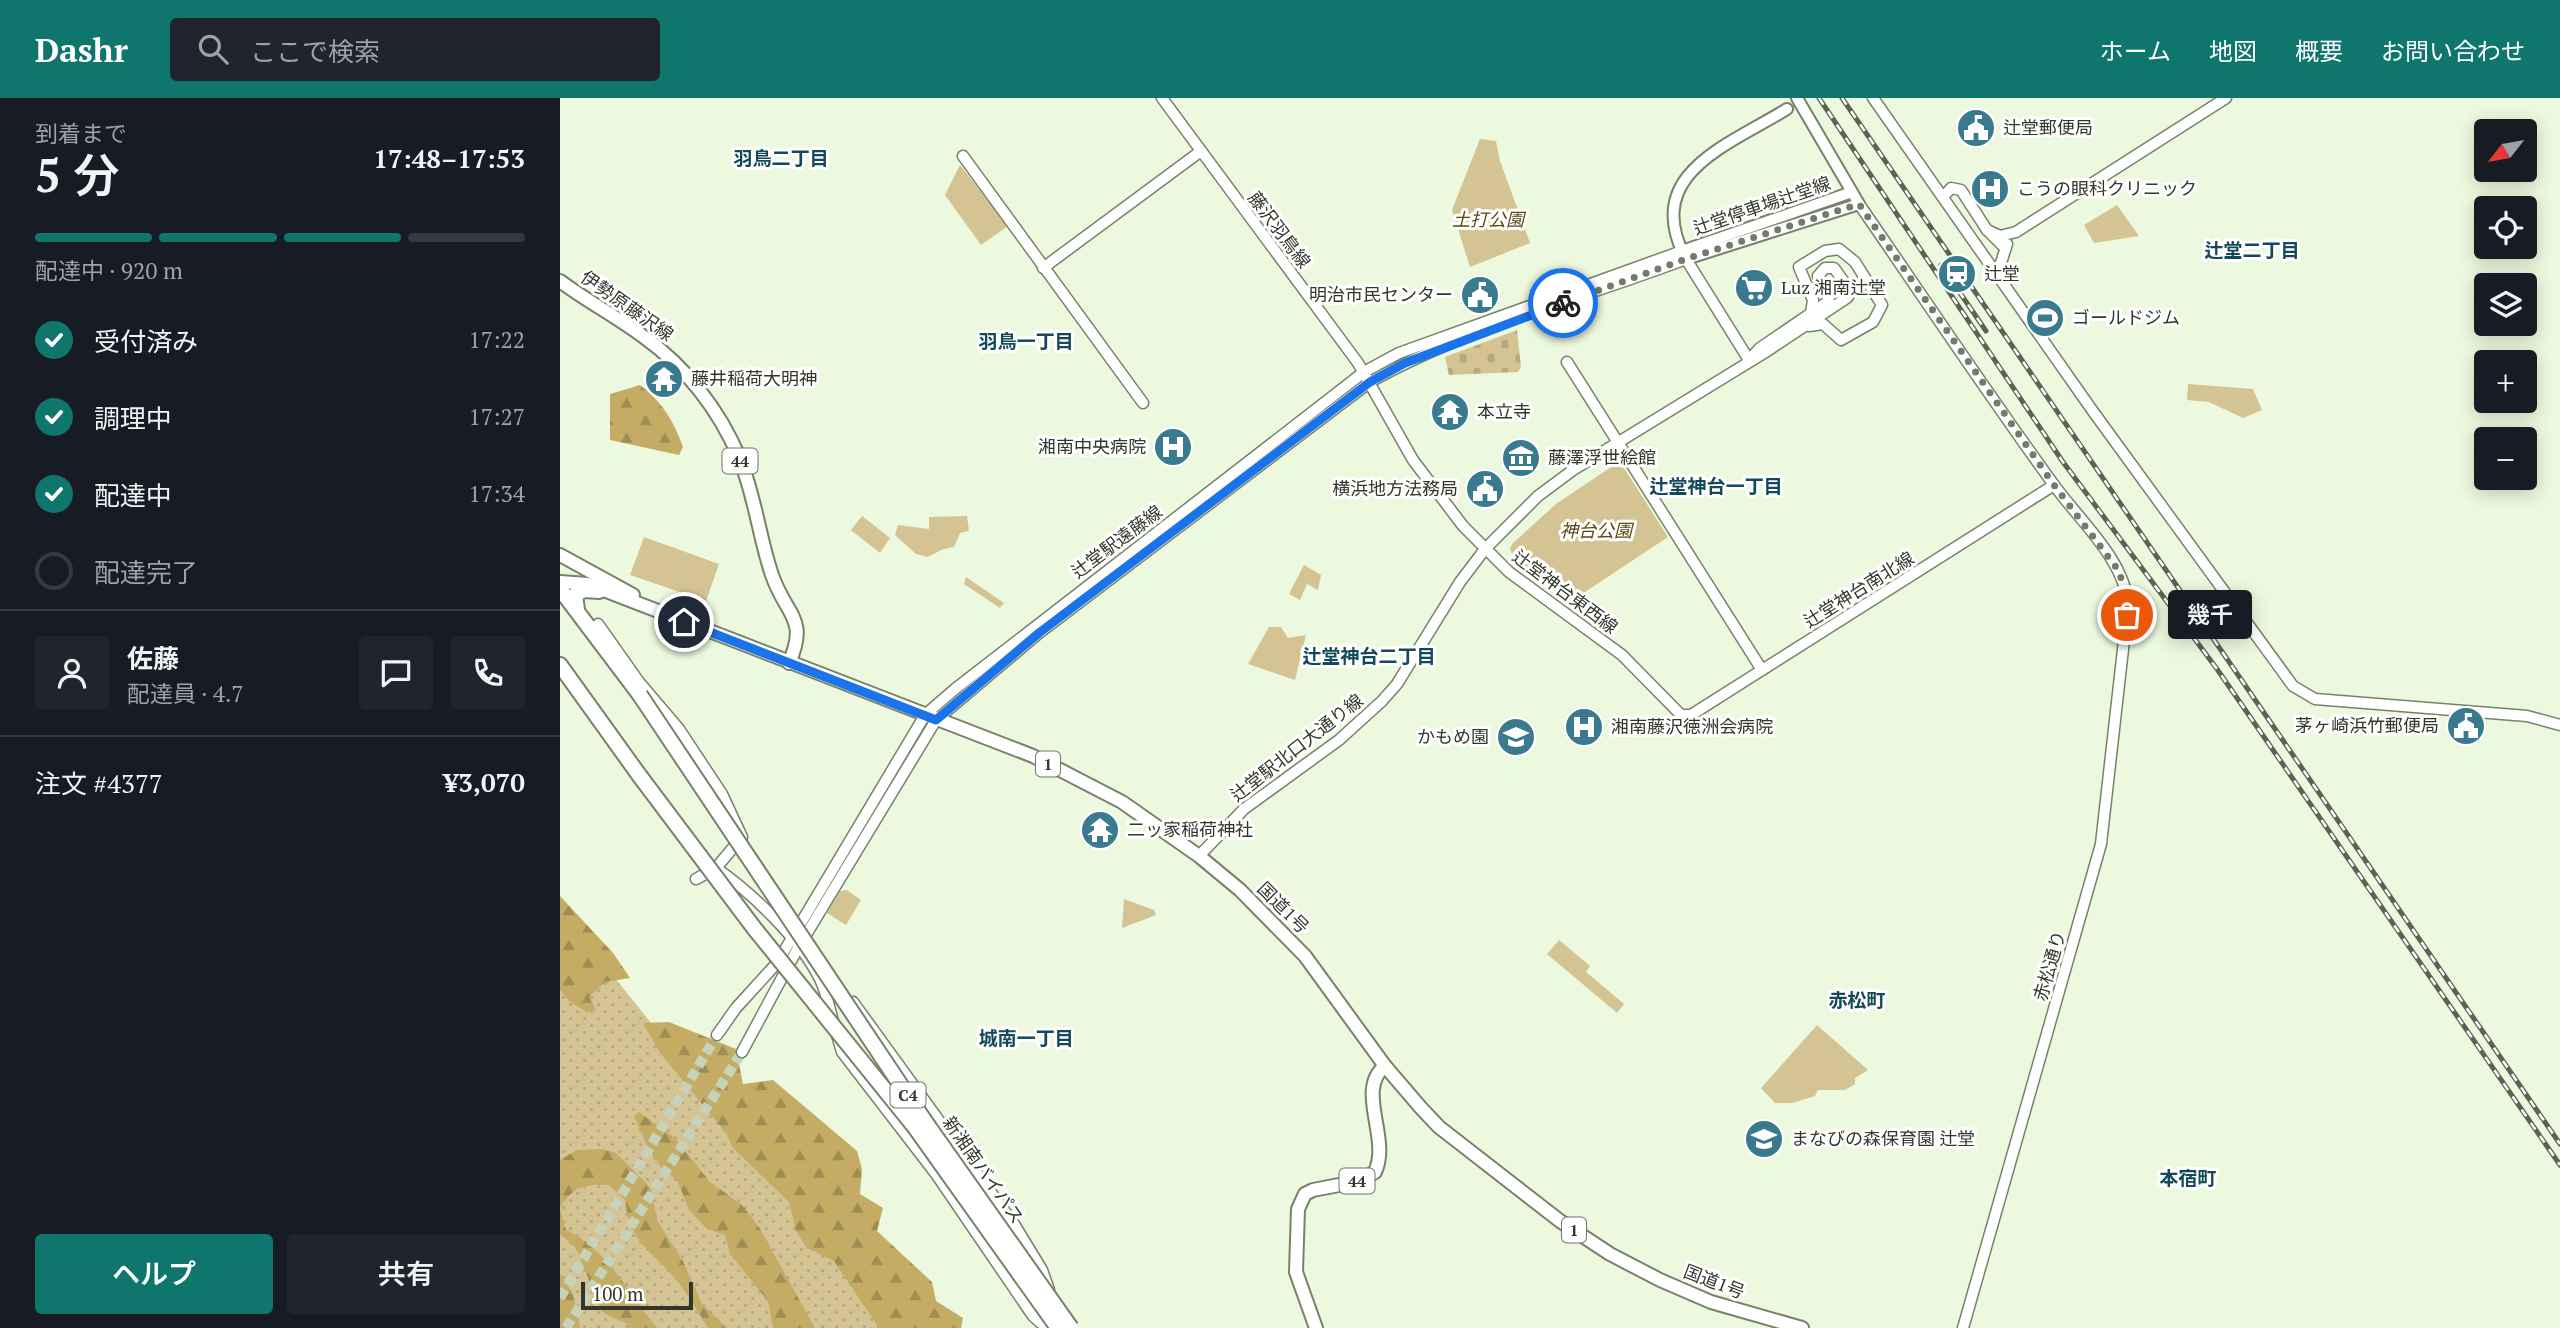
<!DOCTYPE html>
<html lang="ja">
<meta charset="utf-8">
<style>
body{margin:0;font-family:"PT Serif","Noto Sans JP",serif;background:#20242c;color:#f1f3f6;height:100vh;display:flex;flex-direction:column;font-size:26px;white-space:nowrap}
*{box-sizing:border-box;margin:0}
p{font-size:23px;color:#9ea1a6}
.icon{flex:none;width:38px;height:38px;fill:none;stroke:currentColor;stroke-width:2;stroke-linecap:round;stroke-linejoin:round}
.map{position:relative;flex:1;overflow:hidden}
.panel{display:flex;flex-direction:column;background:#171b24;width:560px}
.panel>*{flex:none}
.needle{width:46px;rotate:239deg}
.controls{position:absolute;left:1914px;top:21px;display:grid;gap:14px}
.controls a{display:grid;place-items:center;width:63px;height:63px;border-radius:7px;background:#171b24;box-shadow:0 4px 18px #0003;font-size:35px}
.scale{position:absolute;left:21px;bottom:18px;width:112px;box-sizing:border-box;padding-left:7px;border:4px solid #32372c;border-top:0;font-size:19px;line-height:24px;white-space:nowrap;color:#32372c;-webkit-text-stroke:5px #fff;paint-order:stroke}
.pin{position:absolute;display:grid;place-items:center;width:60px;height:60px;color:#fff;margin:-30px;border:4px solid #fff;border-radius:50%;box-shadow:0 2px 7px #0007}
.courier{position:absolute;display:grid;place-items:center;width:70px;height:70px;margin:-35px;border:5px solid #1a73e8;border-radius:50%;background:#fff;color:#222;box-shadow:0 2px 9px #0007}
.bubble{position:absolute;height:49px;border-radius:7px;background:#171b24;box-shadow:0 4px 18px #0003;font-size:23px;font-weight:600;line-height:49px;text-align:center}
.summary em{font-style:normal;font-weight:600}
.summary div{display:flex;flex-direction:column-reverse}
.summary{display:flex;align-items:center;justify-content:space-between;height:119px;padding:0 35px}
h1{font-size:46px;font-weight:600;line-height:52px}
.bar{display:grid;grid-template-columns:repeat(4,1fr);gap:10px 7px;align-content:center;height:84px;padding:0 35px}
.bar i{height:9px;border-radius:5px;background:#363941}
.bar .active{background:#0f766e}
.bar p{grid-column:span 4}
.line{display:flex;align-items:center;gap:18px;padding:0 35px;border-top:2px solid #363941}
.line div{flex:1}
.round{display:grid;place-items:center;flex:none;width:74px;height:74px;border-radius:7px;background:#20242c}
ol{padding:0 35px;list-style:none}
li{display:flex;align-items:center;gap:21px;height:77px}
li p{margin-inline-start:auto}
li .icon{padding:7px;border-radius:50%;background:#0f766e;color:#fff;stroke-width:4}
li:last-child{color:#9ea1a6}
li i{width:38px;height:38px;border:4px solid #363941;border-radius:50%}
.primary-button{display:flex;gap:14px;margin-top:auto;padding:14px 35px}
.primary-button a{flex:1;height:80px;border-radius:7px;background:#0f766e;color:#fff;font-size:28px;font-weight:600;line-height:80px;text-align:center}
.primary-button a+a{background:#20242c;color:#f1f3f6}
header{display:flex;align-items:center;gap:42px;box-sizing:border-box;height:98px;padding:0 35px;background:#0f766e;color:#fff}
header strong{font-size:33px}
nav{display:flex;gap:38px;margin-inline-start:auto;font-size:24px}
.search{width:490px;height:63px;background:#20242c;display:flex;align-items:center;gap:18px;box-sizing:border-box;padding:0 24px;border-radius:7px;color:#9ea1a6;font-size:26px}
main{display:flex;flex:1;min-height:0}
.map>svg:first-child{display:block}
.grass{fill:url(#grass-dots)}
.forest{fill:url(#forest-firs)}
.cemetery{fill:url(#cemetery-stones)}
.park{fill:#d4c493}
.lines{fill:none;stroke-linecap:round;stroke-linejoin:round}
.tertiary-tunnel{stroke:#c7d2ba;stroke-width:10;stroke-dasharray:10 5;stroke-linecap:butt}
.tertiary-casing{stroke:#77826a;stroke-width:13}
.secondary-casing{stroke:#77826a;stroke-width:14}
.primary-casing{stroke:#77826a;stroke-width:16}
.trunk-casing{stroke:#77826a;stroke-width:16}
.motorway-casing{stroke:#77826a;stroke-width:18}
.tertiary{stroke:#fff;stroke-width:10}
.secondary{stroke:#fff;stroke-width:10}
.primary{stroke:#fff;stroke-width:12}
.trunk{stroke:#fff;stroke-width:12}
.motorway{stroke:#fff;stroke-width:14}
.rail-casing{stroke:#5c6355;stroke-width:5}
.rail{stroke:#fff;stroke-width:2.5;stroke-dasharray:8;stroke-linecap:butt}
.motorway-bridge-casing{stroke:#77826a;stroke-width:18;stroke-linecap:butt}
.motorway-bridge{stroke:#fff;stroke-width:14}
.done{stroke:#737b6a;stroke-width:7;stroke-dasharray:0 12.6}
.route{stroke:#1a73e8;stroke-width:9}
.labels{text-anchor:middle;stroke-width:6;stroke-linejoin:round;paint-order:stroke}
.shield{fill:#fff;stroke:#70736b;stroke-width:2}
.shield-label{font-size:16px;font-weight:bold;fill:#32372c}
.poi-label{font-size:18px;fill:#32372c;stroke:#fff;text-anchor:start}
.street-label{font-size:18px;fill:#32372c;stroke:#fff}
.park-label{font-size:18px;font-style:italic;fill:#5a4910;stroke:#fff}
.neighbourhood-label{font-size:19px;font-weight:bold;fill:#134958;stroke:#fff}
</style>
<header>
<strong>Dashr</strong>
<div class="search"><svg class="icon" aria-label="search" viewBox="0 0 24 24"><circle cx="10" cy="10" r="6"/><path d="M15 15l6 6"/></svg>ここで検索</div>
<nav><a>ホーム</a><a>地図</a><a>概要</a><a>お問い合わせ</a></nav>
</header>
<main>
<section class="panel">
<div class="summary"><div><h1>5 分</h1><p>到着まで</p></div><em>17:48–17:53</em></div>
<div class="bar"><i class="active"></i><i class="active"></i><i class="active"></i><i></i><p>配達中 · 920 m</p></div>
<ol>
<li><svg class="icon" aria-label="check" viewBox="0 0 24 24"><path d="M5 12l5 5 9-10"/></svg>受付済み<p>17:22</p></li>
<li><svg class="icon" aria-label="check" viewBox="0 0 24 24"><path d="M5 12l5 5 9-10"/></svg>調理中<p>17:27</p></li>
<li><svg class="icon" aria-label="check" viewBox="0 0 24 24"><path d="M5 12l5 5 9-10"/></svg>配達中<p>17:34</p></li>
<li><i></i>配達完了</li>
</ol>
<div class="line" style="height:126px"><a class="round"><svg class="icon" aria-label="person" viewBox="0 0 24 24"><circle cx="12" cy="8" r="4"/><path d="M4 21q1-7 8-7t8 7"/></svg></a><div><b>佐藤</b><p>配達員 · 4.7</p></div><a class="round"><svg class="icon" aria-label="chat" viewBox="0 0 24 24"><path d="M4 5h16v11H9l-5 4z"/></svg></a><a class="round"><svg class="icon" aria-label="phone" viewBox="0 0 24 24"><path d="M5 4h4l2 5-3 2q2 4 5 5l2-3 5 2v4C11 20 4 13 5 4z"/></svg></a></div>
<div class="line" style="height:91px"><div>注文 #4377</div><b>¥3,070</b></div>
<div class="primary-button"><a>ヘルプ</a><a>共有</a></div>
</section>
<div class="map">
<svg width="2000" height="1230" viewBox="0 0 2000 1230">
<defs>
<pattern id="grass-dots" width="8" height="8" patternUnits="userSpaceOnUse" patternTransform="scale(1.75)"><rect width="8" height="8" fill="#d4c493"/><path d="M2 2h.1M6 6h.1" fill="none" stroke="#b6a97f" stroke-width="1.8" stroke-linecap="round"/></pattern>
<pattern id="forest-firs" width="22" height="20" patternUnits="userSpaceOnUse" patternTransform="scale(1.75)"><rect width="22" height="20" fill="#c4ac64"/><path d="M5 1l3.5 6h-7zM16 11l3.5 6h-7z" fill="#a08d53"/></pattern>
<pattern id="cemetery-stones" width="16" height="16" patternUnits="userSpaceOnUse" patternTransform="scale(1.75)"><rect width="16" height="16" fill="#d4c493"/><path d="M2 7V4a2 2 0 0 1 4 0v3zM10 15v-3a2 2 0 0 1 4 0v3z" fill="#b6a97f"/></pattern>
</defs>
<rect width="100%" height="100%" fill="#ecf9de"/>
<path class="grass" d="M0 812 288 1169 329 1230H10L0 1201Z"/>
<g class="forest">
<path d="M80 287C103 305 113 322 123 349L119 357 50 342V296Z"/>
<path d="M0 798 53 855 70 880 45 884 29 899 36 912 27 914 9 903 0 892Z"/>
<path d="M109 924 176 951 183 986 213 982 297 1053 302 1071 300 1096 323 1110 317 1133 372 1184 376 1203 403 1220 401 1230H319L274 1163 247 1150 236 1133 229 1104 173 1050 166 1035 100 955 83 925Z"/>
<path d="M79 1014 115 1040 150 1084 182 1107 199 1129 255 1230H213L208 1203 170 1156 165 1137 147 1131 129 1112 117 1082 102 1071 88 1050 74 1018Z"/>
<path d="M43 1051 56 1055 90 1089 98 1124 123 1163 142 1206 167 1230H148C139 1216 131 1201 121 1188 97 1155 70 1149 65 1102L49 1087C25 1086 13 1088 0 1110V1062L17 1052Z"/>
<path d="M0 1111 6 1132C47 1151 69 1196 97 1230H68L67 1226 42 1214 16 1150 0 1136Z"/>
<path d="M0 1175 13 1196 20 1230H0Z"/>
</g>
<path class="cemetery" d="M957 232 961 269 958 274 889 277 885 259Z"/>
<g class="park">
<path d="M920 41 936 43 940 63 970 145 910 169 892 112Z"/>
<path d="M400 67 448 128 421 147 385 97Z"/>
<path d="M1557 107 1579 138 1534 145 1524 127Z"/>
<path d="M1628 286 1693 291 1702 312 1683 320 1649 304 1627 302Z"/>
<path d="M1054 367 1064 370 1108 439 1010 504 956 464 950 451 952 446 996 406Z"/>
<path d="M302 418 330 440 320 455 291 432Z"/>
<path d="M407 418 409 433 400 435 394 449 384 451 367 459 356 456 335 437 338 427 369 431V419Z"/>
<path d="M84 439 159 466 146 503 70 477Z"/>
<path d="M744 467 761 477 758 492 747 486 740 502 729 496Z"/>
<path d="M406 479 444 505 440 510 404 486Z"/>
<path d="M709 529H721L728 540 746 537 735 582 688 566Z"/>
<path d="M287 792 301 802 286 827 267 815 280 793Z"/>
<path d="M564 801 594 812 596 817 562 830Z"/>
<path d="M999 842 1030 868 1026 874 1064 906 1057 915 987 856Z"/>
<path d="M1257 927 1308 972 1295 980V986L1285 992H1258L1255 998 1232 1005H1215L1201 990Z"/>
</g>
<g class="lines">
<g class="tertiary-tunnel">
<path d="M0 1200 157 937"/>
<path d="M6 1230 182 954"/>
</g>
<defs>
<g id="tertiary">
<path d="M602 0 798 265 853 362 903 428 949 474 1062 557 1121 617H1131L1494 387"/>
<path d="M1313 0 1532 312 1733 588 1755 601 1967 618 2000 627"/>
<path d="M403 58 583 305"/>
<path d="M1383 99 1391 90 1401 92 1427 132 1445 150"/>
<path d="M1299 106C1364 200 1427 295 1494 387 1520 423 1565 462 1568 507L1541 746 1403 1230"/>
<path d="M1427 132 1440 138 1456 134 1666 0"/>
<path d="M483 170 641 53"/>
<path d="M1442 182 1440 168 1447 146"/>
<path d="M1249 228 1263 226 1281 242 1313 224 1322 207 1295 164 1279 151 1265 153 1239 169 1253 202 1251 215"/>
<path d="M1007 264 1202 572"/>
<path d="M38 526 79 584 119 631 162 696 182 739 156 770"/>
<path d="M639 758 684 711 779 642 822 603 837 586 900 484 925 451 978 398 1013 372 1204 255 1288 199 1287 188 1274 170H1265L1258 178 1269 200 1266 205 1200 250 1189 262"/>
<path d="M136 781 156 770C192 795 240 841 260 881 266 893 269 909 273 923"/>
<path d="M293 904 454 1126 482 1172 489 1192"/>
<path d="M157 937 176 910 217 865 365 617 395 591 804 274 839 255 1122 153"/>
<path d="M277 937 282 954 376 1076 473 1218 483 1227 499 1229"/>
<path d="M182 954 238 850 376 622 479 535 810 284C908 229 1021 201 1126 161L1189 262"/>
</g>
<g id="secondary">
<path d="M1227 11C1167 48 1081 76 1126 161L1299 106 1237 0"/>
<path d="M1122 153 1292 94"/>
</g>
<g id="primary">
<path d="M0 183C27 203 57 219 84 239 126 269 159 312 179 359 195 397 199 439 212 477 226 518 249 520 229 565"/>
<path d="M756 1230 736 1174 738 1111 745 1096 753 1092 800 1083 815 1074C831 1040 795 992 825 968"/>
</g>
<g id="trunk">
<path d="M0 457 73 497"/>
<path d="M0 484 28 486 473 658 562 704 639 758 680 792 745 858 825 968 861 1010 879 1029 1000 1123 1050 1156 1100 1182 1151 1204 1242 1230"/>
</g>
<g id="motorway">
<path d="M0 491 80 597"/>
<path d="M17 512 15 497 24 492 39 493"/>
<path d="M0 567 79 677"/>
</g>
</defs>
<use href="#tertiary" class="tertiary-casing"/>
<use href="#secondary" class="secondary-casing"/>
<use href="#primary" class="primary-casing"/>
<use href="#trunk" class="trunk-casing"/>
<use href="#motorway" class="motorway-casing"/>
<use href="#tertiary" class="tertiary"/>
<use href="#secondary" class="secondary"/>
<use href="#primary" class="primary"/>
<use href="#trunk" class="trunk"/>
<use href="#motorway" class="motorway"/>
<defs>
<g id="rail">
<path d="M1259 0 1503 364 1657 571 2000 1067"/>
<path d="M1282 0 2000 1046"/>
<path d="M1381 167 1426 233"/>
</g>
</defs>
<use href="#rail" class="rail-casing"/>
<use href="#rail" class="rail"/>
<defs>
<g id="motorway-bridge">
<path d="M80 597 364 1022 511 1230"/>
<path d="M79 677 194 830 354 1028 498 1230"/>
</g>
</defs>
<use href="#motorway-bridge" class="motorway-bridge-casing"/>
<use href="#motorway-bridge" class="motorway-bridge"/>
</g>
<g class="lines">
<path class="done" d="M1003 205 1126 161 1299 106 1494 387 1556 469 1567 493V517"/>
<path class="route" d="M124 524 376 622 479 535 810 284 845 265 1003 205"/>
</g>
<defs>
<symbol id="civic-disc" viewBox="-11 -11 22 22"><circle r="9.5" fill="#3a7a8e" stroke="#fff"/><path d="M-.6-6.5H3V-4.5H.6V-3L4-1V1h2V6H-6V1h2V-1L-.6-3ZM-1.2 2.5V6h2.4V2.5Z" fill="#fff"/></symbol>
<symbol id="hospital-disc" viewBox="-11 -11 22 22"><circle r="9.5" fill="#3a7a8e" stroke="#fff"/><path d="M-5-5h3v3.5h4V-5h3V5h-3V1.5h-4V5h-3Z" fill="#fff"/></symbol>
<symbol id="station-disc" viewBox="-11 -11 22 22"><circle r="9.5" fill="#3a7a8e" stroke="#fff"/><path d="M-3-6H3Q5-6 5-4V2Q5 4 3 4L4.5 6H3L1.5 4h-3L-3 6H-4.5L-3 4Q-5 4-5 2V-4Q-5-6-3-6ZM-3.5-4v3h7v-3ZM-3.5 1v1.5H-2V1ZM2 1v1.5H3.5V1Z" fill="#fff"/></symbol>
<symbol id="supermarket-disc" viewBox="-11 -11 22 22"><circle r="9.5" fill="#3a7a8e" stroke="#fff"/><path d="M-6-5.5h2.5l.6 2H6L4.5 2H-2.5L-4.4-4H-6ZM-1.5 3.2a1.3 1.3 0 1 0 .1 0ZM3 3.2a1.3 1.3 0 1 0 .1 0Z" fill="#fff"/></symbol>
<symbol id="stadium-disc" viewBox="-11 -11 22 22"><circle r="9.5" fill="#3a7a8e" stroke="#fff"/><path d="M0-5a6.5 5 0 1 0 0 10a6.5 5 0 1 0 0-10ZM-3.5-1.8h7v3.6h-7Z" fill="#fff"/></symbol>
<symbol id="temple-disc" viewBox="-11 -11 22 22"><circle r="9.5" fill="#3a7a8e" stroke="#fff"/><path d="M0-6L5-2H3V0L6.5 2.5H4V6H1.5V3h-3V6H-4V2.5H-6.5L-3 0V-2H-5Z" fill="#fff"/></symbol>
<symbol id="museum-disc" viewBox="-11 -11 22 22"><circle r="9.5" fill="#3a7a8e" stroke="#fff"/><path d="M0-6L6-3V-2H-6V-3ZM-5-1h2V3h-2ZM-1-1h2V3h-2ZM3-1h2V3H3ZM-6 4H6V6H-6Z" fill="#fff"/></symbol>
<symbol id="school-disc" viewBox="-11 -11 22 22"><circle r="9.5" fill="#3a7a8e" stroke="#fff"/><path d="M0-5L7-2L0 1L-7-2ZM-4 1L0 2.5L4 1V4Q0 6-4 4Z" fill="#fff"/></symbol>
</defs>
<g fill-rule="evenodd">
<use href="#civic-disc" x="1394" y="8" width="44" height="44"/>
<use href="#hospital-disc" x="1408" y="69" width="44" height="44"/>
<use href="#station-disc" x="1375" y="154" width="44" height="44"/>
<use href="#supermarket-disc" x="1172" y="168" width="44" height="44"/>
<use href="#civic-disc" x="898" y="175" width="44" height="44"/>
<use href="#stadium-disc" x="1463" y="198" width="44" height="44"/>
<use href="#temple-disc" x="82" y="259" width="44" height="44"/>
<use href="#temple-disc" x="868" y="292" width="44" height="44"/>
<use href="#hospital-disc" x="591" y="327" width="44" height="44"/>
<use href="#museum-disc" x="939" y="338" width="44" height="44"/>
<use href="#civic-disc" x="903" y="369" width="44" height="44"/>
<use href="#civic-disc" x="1884" y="606" width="44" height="44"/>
<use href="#hospital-disc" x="1002" y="607" width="44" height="44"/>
<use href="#school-disc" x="934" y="617" width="44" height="44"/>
<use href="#temple-disc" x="518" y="710" width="44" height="44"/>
<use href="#school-disc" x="1182" y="1019" width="44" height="44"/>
</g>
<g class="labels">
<g class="shield">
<rect x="162.5" y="350.5" width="35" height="25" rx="5"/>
<rect x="476" y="653.5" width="24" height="25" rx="5"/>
<rect x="330.5" y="984.5" width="35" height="25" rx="5"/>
<rect x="779.5" y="1070.5" width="35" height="25" rx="5"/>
<rect x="1002" y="1119.5" width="24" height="25" rx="5"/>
</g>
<g class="shield-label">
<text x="180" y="369">44</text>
<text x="488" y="672">1</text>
<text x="348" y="1003">C4</text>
<text x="797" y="1089">44</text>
<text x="1014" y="1138">1</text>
</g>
<g class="poi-label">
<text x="1443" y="36">辻堂郵便局</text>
<text x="1457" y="97">こうの眼科クリニック</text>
<text x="1424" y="182">辻堂</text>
<text x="1221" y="196">Luz 湘南辻堂</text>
<text x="893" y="203" text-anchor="end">明治市民センター</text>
<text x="1512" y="226">ゴールドジム</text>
<text x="131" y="287">藤井稲荷大明神</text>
<text x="917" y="320">本立寺</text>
<text x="586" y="355" text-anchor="end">湘南中央病院</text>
<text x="988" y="366">藤澤浮世絵館</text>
<text x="898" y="397" text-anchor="end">横浜地方法務局</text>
<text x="1879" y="634" text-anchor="end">茅ヶ崎浜竹郵便局</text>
<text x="1051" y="635">湘南藤沢徳洲会病院</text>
<text x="929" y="645" text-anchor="end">かもめ園</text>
<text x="567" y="738">二ッ家稲荷神社</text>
<text x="1231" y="1047">まなびの森保育園 辻堂</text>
</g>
<g class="street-label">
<text transform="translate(1202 108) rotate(-19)" y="6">辻堂停車場辻堂線</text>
<text transform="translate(719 132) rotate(53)" y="6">藤沢羽鳥線</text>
<text transform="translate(67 208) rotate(35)" y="6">伊勢原藤沢線</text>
<text transform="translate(557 444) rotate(-37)" y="6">辻堂駅遠藤線</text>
<text transform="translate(1299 492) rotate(-32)" y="6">辻堂神台南北線</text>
<text transform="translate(1005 494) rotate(37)" y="6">辻堂神台東西線</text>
<text transform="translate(737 650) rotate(-38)" y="6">辻堂駅北口大通り線</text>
<text transform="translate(723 810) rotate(45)" y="6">国道1号</text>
<text transform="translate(1490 868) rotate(-74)" y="6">赤松通り</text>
<text transform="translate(423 1072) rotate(55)" y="6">新湘南バイパス</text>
<text transform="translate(1154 1184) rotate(21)" y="6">国道1号</text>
</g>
<g class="park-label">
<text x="928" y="128">土打公園</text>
<text x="1036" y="439">神台公園</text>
</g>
<g class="neighbourhood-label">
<text x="221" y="67">羽鳥二丁目</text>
<text x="1692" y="159">辻堂二丁目</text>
<text x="466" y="250">羽鳥一丁目</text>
<text x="1156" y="395">辻堂神台一丁目</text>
<text x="809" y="565">辻堂神台二丁目</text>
<text x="1297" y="909">赤松町</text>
<text x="466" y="947">城南一丁目</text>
<text x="1628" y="1087">本宿町</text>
</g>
</g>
</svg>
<div class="controls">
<a><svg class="needle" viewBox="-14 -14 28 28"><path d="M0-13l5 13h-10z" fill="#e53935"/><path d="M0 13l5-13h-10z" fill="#9ea1a6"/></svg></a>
<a><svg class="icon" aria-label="locate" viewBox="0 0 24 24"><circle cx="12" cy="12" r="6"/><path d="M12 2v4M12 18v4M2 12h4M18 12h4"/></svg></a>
<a><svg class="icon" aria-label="layers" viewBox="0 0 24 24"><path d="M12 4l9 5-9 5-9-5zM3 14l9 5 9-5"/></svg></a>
<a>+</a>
<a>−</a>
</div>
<div class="scale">100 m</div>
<div class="pin" style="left:1567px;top:517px;background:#ea580c"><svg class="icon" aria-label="bag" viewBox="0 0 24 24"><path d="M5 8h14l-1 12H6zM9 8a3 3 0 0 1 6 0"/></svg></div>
<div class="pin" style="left:124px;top:524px;background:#1f2937"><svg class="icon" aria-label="home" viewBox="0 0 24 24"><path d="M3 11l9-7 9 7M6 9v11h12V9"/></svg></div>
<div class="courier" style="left:1003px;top:205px"><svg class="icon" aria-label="bike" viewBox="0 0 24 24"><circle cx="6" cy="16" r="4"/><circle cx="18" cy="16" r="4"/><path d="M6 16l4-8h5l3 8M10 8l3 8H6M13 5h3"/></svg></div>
<div class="bubble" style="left:1608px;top:492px;width:84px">幾千</div>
</div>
</main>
